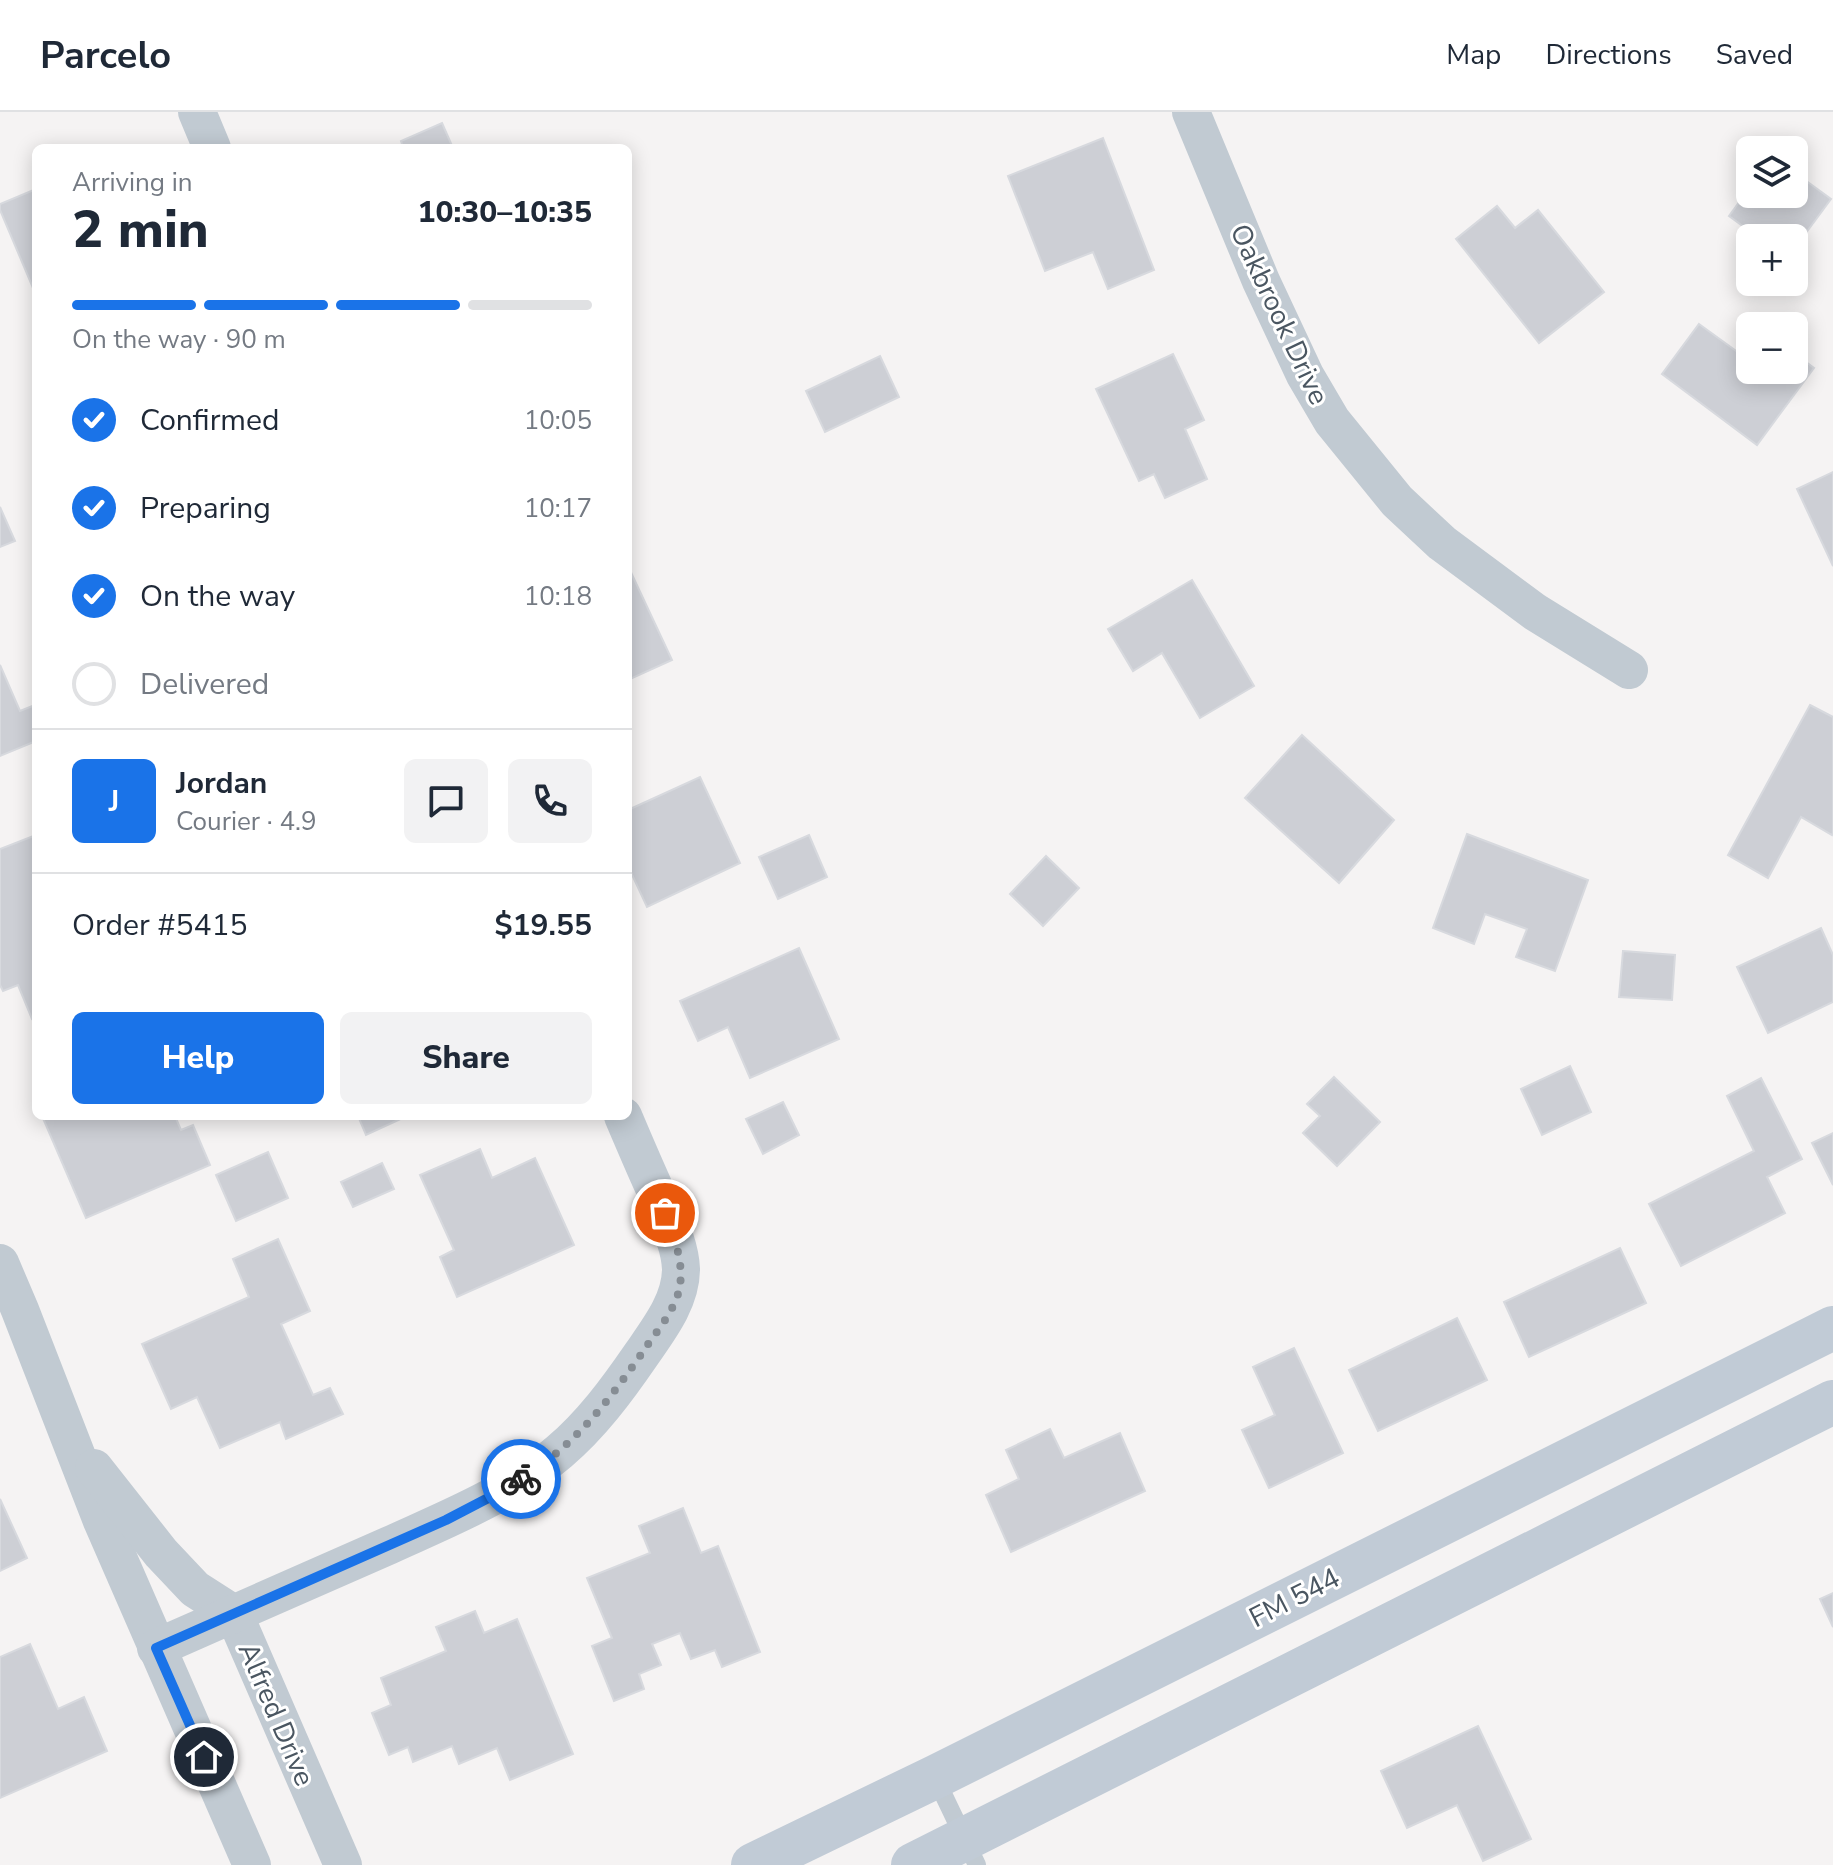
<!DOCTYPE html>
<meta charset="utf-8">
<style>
body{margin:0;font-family:"Nunito Sans",sans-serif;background:#f2f2f3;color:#1f2937;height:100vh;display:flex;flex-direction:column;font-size:30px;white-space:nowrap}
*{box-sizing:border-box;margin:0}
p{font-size:26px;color:#747a83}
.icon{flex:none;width:44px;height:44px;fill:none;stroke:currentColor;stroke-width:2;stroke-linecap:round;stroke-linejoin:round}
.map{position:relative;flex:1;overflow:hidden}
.drawer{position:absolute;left:32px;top:32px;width:600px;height:976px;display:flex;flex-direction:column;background:#fff;border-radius:12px;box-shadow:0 4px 20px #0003}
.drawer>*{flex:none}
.tools{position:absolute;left:1736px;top:24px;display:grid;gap:16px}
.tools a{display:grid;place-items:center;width:72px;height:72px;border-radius:12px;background:#fff;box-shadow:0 4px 20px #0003;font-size:40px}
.pin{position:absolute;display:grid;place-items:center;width:68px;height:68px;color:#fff;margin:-34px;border:4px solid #fff;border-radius:50%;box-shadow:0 2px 8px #0007}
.courier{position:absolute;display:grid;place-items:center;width:80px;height:80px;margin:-40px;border:6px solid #1a73e8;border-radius:50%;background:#fff;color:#222;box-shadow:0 2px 10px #0007}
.head em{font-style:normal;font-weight:800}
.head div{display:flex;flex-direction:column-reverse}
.head{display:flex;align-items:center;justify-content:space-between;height:136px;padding:0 40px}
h1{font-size:52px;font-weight:800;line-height:60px}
.bar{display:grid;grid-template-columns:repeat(4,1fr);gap:12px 8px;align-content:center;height:96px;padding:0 40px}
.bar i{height:10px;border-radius:6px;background:#e0e1e3}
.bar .current{background:#1a73e8}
.bar p{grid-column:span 4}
.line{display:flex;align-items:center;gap:20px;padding:0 40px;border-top:2px solid #e0e1e3}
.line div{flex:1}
.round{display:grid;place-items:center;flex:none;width:84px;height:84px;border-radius:12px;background:#f2f2f3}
ol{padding:0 40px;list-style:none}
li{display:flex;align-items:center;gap:24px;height:88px}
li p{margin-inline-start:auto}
li .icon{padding:8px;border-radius:50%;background:#1a73e8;color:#fff;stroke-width:4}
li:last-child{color:#747a83}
li i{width:44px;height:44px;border:4px solid #e0e1e3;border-radius:50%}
.button{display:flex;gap:16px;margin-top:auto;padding:16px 40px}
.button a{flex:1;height:92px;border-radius:12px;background:#1a73e8;color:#fff;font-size:32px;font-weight:800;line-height:92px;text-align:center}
.button a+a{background:#f2f2f3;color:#1f2937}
header{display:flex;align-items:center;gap:48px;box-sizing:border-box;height:112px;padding:0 40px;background:#fff;border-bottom:2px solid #e0e1e3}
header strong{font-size:38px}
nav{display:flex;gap:44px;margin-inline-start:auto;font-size:28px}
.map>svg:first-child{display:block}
.building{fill:#cdcfd5;stroke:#d7d9de;stroke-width:2}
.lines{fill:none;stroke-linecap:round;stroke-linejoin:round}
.service{stroke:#c1cad2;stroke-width:18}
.minor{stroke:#c1cad2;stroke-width:38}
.secondary{stroke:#c1cbd6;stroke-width:44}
.done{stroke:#868d94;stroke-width:8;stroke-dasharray:0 14.4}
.route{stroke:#1a73e8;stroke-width:10}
.labels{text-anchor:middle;stroke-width:6;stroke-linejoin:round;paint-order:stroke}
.street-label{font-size:28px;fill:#4a5661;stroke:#fff}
</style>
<header>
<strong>Parcelo</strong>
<nav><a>Map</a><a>Directions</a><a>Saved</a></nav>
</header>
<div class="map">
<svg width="1833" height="1753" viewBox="0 0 1833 1753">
<rect width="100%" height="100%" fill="#f5f3f3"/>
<g class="building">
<path d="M442 11 453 36H403L401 29Z"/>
<path d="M1103 26 1154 158 1108 177 1093 140 1045 159 1008 64Z"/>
<path d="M1794 60 1831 87 1794 137V126H1759L1729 104 1750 75V82H1794Z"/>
<path d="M36 77V183L0 98V92Z"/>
<path d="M1497 94 1515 116 1538 98 1604 180 1539 231 1456 127Z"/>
<path d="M1699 212 1750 249V258H1794V241L1814 256 1757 333 1662 262Z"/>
<path d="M1173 242 1204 308 1185 317 1207 367 1165 386 1154 362 1139 369 1096 277Z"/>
<path d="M880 244 899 285 825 320 806 279Z"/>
<path d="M1833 360V454L1797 377Z"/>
<path d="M0 395 15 429 0 435Z"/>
<path d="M628 454 672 548 628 568Z"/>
<path d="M1192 468 1254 574 1200 606 1162 541 1133 559 1108 517Z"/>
<path d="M0 553 20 599 35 593 36 594V629L0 644Z"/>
<path d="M1810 593 1833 605V721L1832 723 1801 705 1768 766 1728 743Z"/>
<path d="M1302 623 1394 708 1339 771 1245 686Z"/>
<path d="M700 665 740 751 647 795 628 754V698Z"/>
<path d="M1467 722 1588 768 1555 859 1516 845 1527 817 1485 802 1474 832 1433 816Z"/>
<path d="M36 723V906L32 907 18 873 3 879 0 873V737Z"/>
<path d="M809 723 827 765 778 787 759 745Z"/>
<path d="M1046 744 1079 776 1043 814 1010 782Z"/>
<path d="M1821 816 1833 843V890L1768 921 1737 855Z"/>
<path d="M799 836 839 927 750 966 728 915 698 929 680 889Z"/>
<path d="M1623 839 1675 843 1672 888 1619 885Z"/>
<path d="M1570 954 1591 1000 1542 1023 1521 977Z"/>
<path d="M1334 965 1380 1010 1337 1054 1303 1021 1320 1004 1307 992Z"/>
<path d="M1761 966 1802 1047 1767 1065 1785 1101 1681 1154 1649 1092 1754 1039 1727 984Z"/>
<path d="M783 990 799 1023 763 1042 746 1007Z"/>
<path d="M42 1004H175L181 1018 193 1013 210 1053 86 1106Z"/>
<path d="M358 1004H407L366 1023Z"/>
<path d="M1833 1021V1073L1812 1031Z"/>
<path d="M480 1037 492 1066 535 1046 574 1133 457 1185 440 1145 454 1138 420 1063Z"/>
<path d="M268 1040 288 1086 236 1109 216 1063Z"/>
<path d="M382 1051 394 1077 353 1095 341 1070Z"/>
<path d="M278 1127 310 1199 281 1212 313 1283 330 1276 343 1302 286 1327 280 1310 220 1336 197 1285 171 1297 142 1232 249 1185 233 1147Z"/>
<path d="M1620 1136 1646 1191 1529 1245 1504 1190Z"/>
<path d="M1457 1206 1487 1268 1378 1319 1349 1258Z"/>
<path d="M1294 1236 1343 1341 1269 1376 1242 1318 1275 1303 1253 1255Z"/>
<path d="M1050 1317 1064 1346 1120 1321 1145 1379 1011 1440 986 1383 1019 1367 1006 1338Z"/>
<path d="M0 1387 27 1446 0 1459Z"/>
<path d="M683 1396 701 1441 718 1434 760 1540 722 1555 715 1538 691 1547 680 1521 652 1532 661 1553 639 1562 644 1577 614 1589 592 1534 612 1526 587 1466 650 1441 639 1414Z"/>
<path d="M1833 1481V1515L1820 1487Z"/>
<path d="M475 1499 484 1521 517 1507 573 1642 510 1668 497 1636 459 1652 452 1634 413 1650 408 1635 389 1643 372 1601 391 1593 381 1566 446 1539 436 1515Z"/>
<path d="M30 1532 58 1597 84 1585 107 1639 0 1686V1545Z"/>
<path d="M1478 1614 1531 1727 1483 1749 1457 1693 1407 1716 1381 1659Z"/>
</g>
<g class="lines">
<path class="service" d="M935 1665 977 1753"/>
<g class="minor">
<path d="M197 0 212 36"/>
<path d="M1191 0 1261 169 1305 263 1332 309 1397 389 1442 431 1535 500 1629 558"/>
<path d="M0 1151 20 1198 102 1409 252 1753"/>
<path d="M94 1356 161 1441 195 1477 234 1502 343 1753"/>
<path d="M156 1536C234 1502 312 1468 390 1433 447 1407 510 1382 559 1340 591 1313 617 1278 641 1243 659 1217 681 1189 681 1157 680 1131 666 1106 657 1082 645 1056 634 1030 623 1004"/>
</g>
<g class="secondary">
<path d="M753 1753 935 1665 1833 1216"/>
<path d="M913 1753 1833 1290"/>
</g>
</g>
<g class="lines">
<path class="done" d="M521 1367C573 1335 610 1288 644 1238 655 1222 670 1204 677 1185 687 1158 675 1127 665 1101"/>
<path class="route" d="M204 1645 156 1536 446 1408 494 1383 521 1367"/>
</g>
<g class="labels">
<g class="street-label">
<text transform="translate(1280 202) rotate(65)" y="10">Oakbrook Drive</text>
<text transform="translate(1294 1485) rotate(-27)" y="10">FM 544</text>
<text transform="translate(277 1602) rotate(67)" y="10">Alfred Drive</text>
</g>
</g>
</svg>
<div class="tools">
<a><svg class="icon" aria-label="layers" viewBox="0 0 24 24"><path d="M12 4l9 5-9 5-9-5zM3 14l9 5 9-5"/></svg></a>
<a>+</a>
<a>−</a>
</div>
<div class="pin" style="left:665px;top:1101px;background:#ea580c"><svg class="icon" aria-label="bag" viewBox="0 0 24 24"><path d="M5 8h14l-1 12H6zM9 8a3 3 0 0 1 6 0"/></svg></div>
<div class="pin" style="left:204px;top:1645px;background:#1f2937"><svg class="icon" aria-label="home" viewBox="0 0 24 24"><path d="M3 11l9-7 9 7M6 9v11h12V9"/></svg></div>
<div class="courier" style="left:521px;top:1367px"><svg class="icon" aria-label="bike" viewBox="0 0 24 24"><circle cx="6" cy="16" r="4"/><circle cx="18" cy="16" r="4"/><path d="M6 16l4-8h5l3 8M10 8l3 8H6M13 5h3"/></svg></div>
<section class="drawer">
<div class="head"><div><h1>2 min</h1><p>Arriving in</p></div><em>10:30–10:35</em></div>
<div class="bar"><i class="current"></i><i class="current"></i><i class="current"></i><i></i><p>On the way · 90 m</p></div>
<ol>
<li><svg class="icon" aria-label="check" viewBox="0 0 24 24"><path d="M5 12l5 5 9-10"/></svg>Confirmed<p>10:05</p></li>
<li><svg class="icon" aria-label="check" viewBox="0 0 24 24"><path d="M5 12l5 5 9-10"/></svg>Preparing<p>10:17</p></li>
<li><svg class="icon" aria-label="check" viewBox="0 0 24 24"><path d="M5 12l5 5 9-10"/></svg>On the way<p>10:18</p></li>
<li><i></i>Delivered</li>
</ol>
<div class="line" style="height:144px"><b class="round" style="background:#1a73e8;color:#fff">J</b><div><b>Jordan</b><p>Courier · 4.9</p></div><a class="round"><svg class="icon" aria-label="chat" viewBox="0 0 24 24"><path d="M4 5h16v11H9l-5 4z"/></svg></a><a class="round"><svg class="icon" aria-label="phone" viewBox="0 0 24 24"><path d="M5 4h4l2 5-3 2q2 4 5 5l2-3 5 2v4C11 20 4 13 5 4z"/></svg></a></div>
<div class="line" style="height:104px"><div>Order #5415</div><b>$19.55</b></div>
<div class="button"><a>Help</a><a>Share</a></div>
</section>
</div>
